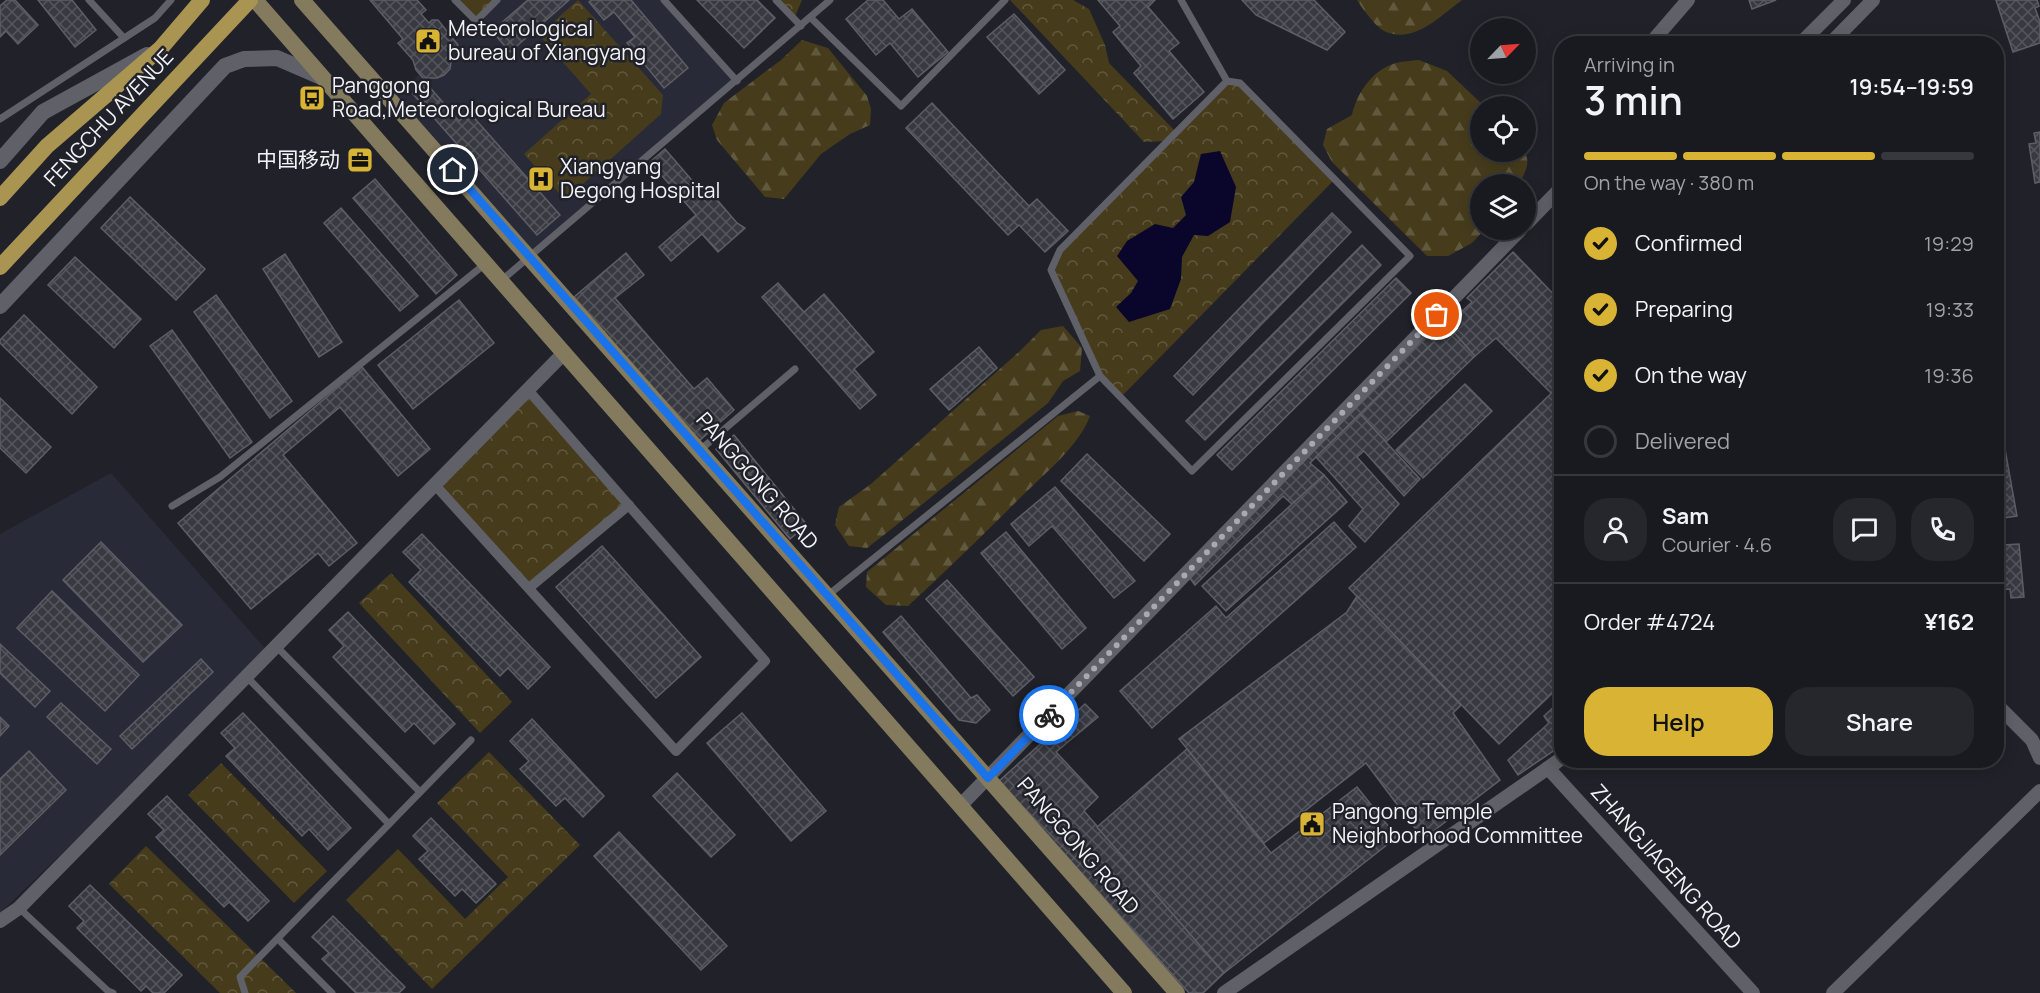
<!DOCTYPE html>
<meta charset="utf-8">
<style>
body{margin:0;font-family:Manrope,"Noto Sans SC",sans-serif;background:#26272c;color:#f1f3f6;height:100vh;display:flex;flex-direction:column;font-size:22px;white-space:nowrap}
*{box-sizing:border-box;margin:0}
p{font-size:20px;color:#9fa1a4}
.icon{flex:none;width:33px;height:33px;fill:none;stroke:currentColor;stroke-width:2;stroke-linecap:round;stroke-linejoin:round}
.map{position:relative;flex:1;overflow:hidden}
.details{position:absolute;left:1554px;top:36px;width:450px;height:732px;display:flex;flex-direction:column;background:#191a1f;border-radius:24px;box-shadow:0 3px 15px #0003,0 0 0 2px #37383d}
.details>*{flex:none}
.needle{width:39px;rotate:65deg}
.buttons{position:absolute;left:1470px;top:18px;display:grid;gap:12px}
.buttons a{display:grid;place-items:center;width:66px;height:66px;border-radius:50%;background:#191a1f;box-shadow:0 3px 15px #0003,0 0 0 2px #37383d;font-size:30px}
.pin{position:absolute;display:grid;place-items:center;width:51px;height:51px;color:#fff;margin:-26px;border:3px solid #fff;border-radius:50%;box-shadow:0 2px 6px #0007}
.courier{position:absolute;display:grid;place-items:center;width:60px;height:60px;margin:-30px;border:4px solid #1a73e8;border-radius:50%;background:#fff;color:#222;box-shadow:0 2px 8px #0007}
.head em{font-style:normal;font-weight:600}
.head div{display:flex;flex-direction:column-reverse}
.head{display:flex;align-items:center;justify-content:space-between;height:102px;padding:0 30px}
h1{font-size:39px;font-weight:600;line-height:45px}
.bar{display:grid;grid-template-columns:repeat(4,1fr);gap:9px 6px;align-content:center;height:72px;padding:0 30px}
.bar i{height:8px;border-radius:4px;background:#37383d}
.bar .selected{background:#d9b434}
.bar p{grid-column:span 4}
.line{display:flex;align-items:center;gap:15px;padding:0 30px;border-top:2px solid #37383d}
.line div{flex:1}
.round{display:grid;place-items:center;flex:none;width:63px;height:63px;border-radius:24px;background:#26272c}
ol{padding:0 30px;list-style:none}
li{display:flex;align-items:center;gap:18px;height:66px}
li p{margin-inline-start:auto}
li .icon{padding:6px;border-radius:50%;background:#d9b434;color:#111;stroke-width:4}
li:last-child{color:#9fa1a4}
li i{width:33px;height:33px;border:3px solid #37383d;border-radius:50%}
.action{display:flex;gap:12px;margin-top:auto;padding:12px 30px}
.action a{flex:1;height:69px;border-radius:24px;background:#d9b434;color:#111;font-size:24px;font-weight:600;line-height:69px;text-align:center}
.action a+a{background:#26272c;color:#f1f3f6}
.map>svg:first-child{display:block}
.built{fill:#292a37}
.forest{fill:url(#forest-firs)}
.park{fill:url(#park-crowns)}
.water{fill:#0a062b}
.building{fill:url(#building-cross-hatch);stroke:#5d5e66;stroke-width:1.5}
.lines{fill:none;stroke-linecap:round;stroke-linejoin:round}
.service{stroke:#5f6068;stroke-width:7}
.pedestrian{stroke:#5f6068;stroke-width:10}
.minor{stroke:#5f6068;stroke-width:14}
.tertiary{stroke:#5f6068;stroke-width:16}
.secondary{stroke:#847a5d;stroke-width:16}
.primary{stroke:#a99452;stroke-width:16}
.done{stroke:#a9a9af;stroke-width:6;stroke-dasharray:0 10.8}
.route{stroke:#1a73e8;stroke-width:8}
.labels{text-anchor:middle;stroke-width:5;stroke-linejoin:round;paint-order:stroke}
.poi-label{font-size:21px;fill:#f2f2f7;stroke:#212229;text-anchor:start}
.street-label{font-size:21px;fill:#f2f2f7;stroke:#212229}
</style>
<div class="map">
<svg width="2040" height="993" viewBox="0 0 2040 993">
<defs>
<pattern id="forest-firs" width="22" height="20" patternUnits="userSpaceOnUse" patternTransform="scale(1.5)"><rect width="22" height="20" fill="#463c1c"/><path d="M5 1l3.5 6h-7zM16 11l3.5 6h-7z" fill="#61593e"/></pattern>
<pattern id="park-crowns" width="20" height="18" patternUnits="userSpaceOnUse" patternTransform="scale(1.5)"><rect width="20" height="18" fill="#463c1c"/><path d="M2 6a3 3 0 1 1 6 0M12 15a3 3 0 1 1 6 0" fill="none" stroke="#61593e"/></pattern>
<pattern id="building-cross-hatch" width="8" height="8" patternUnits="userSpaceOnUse" patternTransform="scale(1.5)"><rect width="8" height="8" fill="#393a41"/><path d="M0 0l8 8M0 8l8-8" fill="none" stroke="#56575d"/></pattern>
</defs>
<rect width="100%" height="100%" fill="#212229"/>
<g class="built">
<path d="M497 0H664L737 81 530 257 391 101Z"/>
<path d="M111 473 269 653 0 913V534Z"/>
</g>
<g class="forest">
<path d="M1357 0H1462C1440 16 1414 45 1384 31 1376 27 1362 8 1357 0Z"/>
<path d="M802 40 828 48 867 96 871 109 870 125 850 134 821 154 784 199 765 197 717 140 712 125 724 103 781 60Z"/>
<path d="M1419 60 1447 71 1484 106H1480V152H1524C1532 162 1524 174 1519 184H1480V230H1484L1472 243 1448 256H1427L1332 162 1323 145 1327 129 1352 115C1357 93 1372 70 1396 63 1403 61 1412 61 1419 60Z"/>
<path d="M1063 326 1082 348 1080 371 1063 381 1048 403 889 531 867 548 849 546 835 525 839 507 871 484 1020 351 1041 330Z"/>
<path d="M1078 411 1090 416C1079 446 1044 474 1021 497 984 534 947 570 908 606L886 605 866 587 867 572 1058 416Z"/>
</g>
<g class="park">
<path d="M455 0H497L476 21Z"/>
<path d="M578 0 663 95 661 114 565 200 524 154 591 94 539 35Z"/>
<path d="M776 0H802L794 19Z"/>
<path d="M1010 0H1073L1089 9 1105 45 1109 63 1176 132 1227 81 1240 83 1335 179 1121 397 1100 376 1051 270 1060 250 1166 141 1144 142Z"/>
<path d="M528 390 629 505 529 588 435 485Z"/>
<path d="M391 573 512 702 480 733 359 603Z"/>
<path d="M489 752 580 845 432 989 346 900 398 849 465 919 508 877 437 803Z"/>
<path d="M221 763 327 871 294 903 188 795Z"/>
<path d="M146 846 296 993H220L109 884Z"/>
</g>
<path class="water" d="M1220 151 1236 187 1230 222 1208 236 1194 235 1182 257 1181 279 1170 309 1129 322 1116 307 1131 293 1138 281 1117 256 1127 241 1155 224 1173 228 1186 215 1181 197 1194 182 1201 154Z"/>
<g class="building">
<path d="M7 0H15L38 25 18 44 6 31 0 37V6Z"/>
<path d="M38 0H72L96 30 75 47Z"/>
<path d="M370 0H417L426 10 421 14 429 23 432 20H438L458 45 453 49 450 69 444 75 437 78H423L416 70 413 60 398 43 403 39Z"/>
<path d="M528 0H569L510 52 492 31Z"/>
<path d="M592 0H631L688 68 664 88 627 43 635 37 614 12 604 20 589 2Z"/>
<path d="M697 0H757L775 18 744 48Z"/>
<path d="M868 0H883L899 19 912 9 948 52 918 77 890 43 876 55 846 19Z"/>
<path d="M1098 0H1155L1148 7 1179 43 1169 51 1204 92 1173 119 1134 73 1141 66 1113 32 1120 26Z"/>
<path d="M1242 0H1314L1345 32 1327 50 1256 15Z"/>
<path d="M1749 0H1776L1752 9Z"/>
<path d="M1996 0H2037L2039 6 2035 8 2040 22V43L2013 52Z"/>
<path d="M1014 14 1065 70 1039 94 987 37Z"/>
<path d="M426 83 459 121 469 112 560 215 537 235 413 94Z"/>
<path d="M932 103 1029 206 1037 199 1068 231 1045 252 1019 225 1008 235 906 128Z"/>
<path d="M2040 132V182L2035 183 2029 144 2036 143 2034 133Z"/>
<path d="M665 149 708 199 713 195 737 223 745 228 718 252 702 234 671 261 659 247 696 215 650 162Z"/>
<path d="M375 179 457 275 436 294 353 198Z"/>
<path d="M130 197 205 269 176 300 101 228Z"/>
<path d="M341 208 418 296 400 311 324 223Z"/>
<path d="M1332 213 1351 232 1193 395 1174 376Z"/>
<path d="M1362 245 1381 265 1205 440 1186 421Z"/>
<path d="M1513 252 1562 303V383L1551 393 1496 338 1475 356 1449 327 1310 463 1324 475 1292 504 1283 496 1195 585 1189 577 1453 307 1460 313 1472 302 1467 298Z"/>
<path d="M626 253 644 275 615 298 694 389 707 378 734 410 698 442 574 297Z"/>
<path d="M285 254 342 342 319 357 263 269Z"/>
<path d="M75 257 141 319 114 348 48 285Z"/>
<path d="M1396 278 1411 293 1232 470 1217 455Z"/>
<path d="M778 283 804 312 824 294 874 352 854 369 876 395 860 409 762 297Z"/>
<path d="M216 295 292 401 270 418 194 312Z"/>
<path d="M459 300 494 343 413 409 378 365Z"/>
<path d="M24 315 97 387 72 414 0 343V340Z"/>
<path d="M1449 327 1475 356 1386 442 1360 414Z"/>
<path d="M172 330 252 442 230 458 150 346Z"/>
<path d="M979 347 997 368 949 410 930 389Z"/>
<path d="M362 367 430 449 398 476 340 407 283 455 357 543 329 566 318 553 251 609 178 523Z"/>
<path d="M1562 383V684L1499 744 1349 588Z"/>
<path d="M1465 384 1492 411 1423 478 1396 450Z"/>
<path d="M0 398 51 447 26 473 0 448Z"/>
<path d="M1996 399 2017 516 1996 519Z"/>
<path d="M1360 414 1420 479 1404 496 1364 451 1357 457 1399 504 1365 542 1349 526 1363 509 1316 457Z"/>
<path d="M734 435 807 525 790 539 716 449Z"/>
<path d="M1087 454 1170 534 1144 561 1061 481Z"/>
<path d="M1324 475 1347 502 1226 611 1202 586Z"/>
<path d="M1055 487 1135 581 1114 598 1052 526 1029 546 1011 524Z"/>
<path d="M1334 522 1356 547 1152 728 1120 691 1216 606 1226 618Z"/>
<path d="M1006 532 1086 628 1062 649 981 553Z"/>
<path d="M422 534 550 667 528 689 508 668 500 676 409 582 421 570 403 552Z"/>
<path d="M101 542 182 625 143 662 63 580Z"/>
<path d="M2019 544 2024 597 2011 598 2010 589 1998 590 1996 558 2005 557 2003 545Z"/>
<path d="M602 546 701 657 656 698 556 587Z"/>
<path d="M947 580 1034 677 1013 696 926 599Z"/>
<path d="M52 591 139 675 105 711 17 628Z"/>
<path d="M1357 596 1461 705 1453 713 1500 780 1423 839 1366 763 1264 843 1179 739 1347 612Z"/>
<path d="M348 612 455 724 434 744 414 723 405 732 333 657 344 646 329 630Z"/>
<path d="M901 616 971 698 977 695 990 710 976 723 959 720 883 632Z"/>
<path d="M0 644 50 691 35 707 0 673Z"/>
<path d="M201 659 213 672 132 749 120 736Z"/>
<path d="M1562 699V745L1518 775 1508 760 1549 723 1544 716Z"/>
<path d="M61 703 111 749 97 764 47 717Z"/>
<path d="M1085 704 1098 717 1056 752 1098 797 1084 811 1224 973 1203 993H1189L999 781Z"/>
<path d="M243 713 351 828 328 850 309 829 302 836 226 756 235 748 221 733Z"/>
<path d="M742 713 826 811 791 841 707 743Z"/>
<path d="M0 717 9 726 0 736Z"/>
<path d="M532 719 604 796 583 817 565 798 556 806 520 769 529 761 510 741Z"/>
<path d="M1187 749 1271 853 1357 787 1397 837 1224 973 1097 827Z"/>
<path d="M29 751 66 790 0 855V779Z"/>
<path d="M677 773 735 835 711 857 653 796Z"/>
<path d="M167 796 269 901 248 921 229 902 224 907 156 837 164 830 148 814Z"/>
<path d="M431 818 496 884 476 903 462 889 455 896 419 859 428 851 413 836Z"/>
<path d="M619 832 727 946 701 970 594 856Z"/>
<path d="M90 885 182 975 164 993H153L146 986 141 991 77 928 84 921 69 906Z"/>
<path d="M333 916 405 987 399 993H356L322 959 329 953 312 937Z"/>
</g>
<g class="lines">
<g class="service">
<path d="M89 0 124 38"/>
<path d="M455 0 476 21 497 0"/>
<path d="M664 0 737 81"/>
<path d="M776 0 801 26"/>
<path d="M1181 0 1227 81"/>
<path d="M811 18 901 106 1005 0"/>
<path d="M1227 81 1240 83 1410 256 1192 471 1100 376 1051 270 1060 250Z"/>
<path d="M0 119 155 18 171 0"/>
<path d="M502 280 830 0"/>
<path d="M700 450 795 369"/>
<path d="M172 506 220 477 485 264"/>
<path d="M827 596 1100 376"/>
<path d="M276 646 420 792"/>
<path d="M246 676 389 824"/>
<path d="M19 908 108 991 113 993"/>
<path d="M278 939 332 993"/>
<path d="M245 993 240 977 471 740"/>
</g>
<g class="pedestrian">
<path d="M435 485 676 751 765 661 528 390"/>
<path d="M529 588 629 505"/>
</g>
<g class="minor">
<path d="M1650 44 1688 0"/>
<path d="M1800 44 1844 0"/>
<path d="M1830 44 1873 0"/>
<path d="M1526 224 1562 187"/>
<path d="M1996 704 2032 740 2040 758"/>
<path d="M1548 768 1562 758"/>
<path d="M960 806 1520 230"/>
<path d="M0 921 19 908 563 354"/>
<path d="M1224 993 1548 768 1753 993"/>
<path d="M1833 993 2040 791"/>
</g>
<g class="tertiary">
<path d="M0 161 43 112 147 55"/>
<path d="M0 306 225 66 244 59 277 58 321 77"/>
</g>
<g class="secondary">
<path d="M255 0 1124 993"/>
<path d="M302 0 1177 993"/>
</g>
<g class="primary">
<path d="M0 198 47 146 161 48 202 0"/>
<path d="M0 267 250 0"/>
</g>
</g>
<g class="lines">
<path class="done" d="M1049 715 1437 315"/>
<path class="route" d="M453 170 988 778 1049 715"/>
</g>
<defs>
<symbol id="civic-square" viewBox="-11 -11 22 22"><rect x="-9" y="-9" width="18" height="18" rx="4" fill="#d9b434" stroke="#212229"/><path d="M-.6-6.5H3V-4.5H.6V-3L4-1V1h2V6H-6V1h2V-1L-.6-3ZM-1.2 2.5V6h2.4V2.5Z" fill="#111"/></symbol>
<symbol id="bus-square" viewBox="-11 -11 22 22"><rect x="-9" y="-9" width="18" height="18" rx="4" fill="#d9b434" stroke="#212229"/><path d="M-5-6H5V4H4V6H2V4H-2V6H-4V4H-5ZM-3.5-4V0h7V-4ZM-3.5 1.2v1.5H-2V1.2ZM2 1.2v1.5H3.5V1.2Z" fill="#111"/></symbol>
<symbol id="office-square" viewBox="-11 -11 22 22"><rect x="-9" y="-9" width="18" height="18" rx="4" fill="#d9b434" stroke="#212229"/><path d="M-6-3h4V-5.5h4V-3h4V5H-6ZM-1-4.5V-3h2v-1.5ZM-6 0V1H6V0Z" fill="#111"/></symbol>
<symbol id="hospital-square" viewBox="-11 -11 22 22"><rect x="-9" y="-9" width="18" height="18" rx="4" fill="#d9b434" stroke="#212229"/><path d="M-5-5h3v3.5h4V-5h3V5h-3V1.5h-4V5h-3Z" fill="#111"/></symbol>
</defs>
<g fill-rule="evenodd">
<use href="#civic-square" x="413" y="26" width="30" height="30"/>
<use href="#bus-square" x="297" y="83" width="30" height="30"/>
<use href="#office-square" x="345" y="145" width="30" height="30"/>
<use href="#hospital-square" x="526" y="164" width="30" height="30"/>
<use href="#civic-square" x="1297" y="809" width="30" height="30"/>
</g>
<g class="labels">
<g class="poi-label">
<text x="448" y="36">Meteorological<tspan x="448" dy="24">bureau of Xiangyang</tspan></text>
<text x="332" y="93">Panggong<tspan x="332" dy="24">Road,Meteorological Bureau</tspan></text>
<text x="340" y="167" text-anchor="end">中国移动</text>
<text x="560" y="174">Xiangyang<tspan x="560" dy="24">Degong Hospital</tspan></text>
<text x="1332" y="819">Pangong Temple<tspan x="1332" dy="24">Neighborhood Committee</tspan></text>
</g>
<g class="street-label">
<text transform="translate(109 118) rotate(-47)" y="7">FENGCHU AVENUE</text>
<text transform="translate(757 481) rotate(49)" y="7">PANGGONG ROAD</text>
<text transform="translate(1078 846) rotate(49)" y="7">PANGGONG ROAD</text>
<text transform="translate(1666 867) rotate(48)" y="7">ZHANGJIAGENG ROAD</text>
</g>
</g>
</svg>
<div class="buttons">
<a><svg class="needle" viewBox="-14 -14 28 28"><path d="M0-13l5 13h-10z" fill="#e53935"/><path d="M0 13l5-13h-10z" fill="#9fa1a4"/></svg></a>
<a><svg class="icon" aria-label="locate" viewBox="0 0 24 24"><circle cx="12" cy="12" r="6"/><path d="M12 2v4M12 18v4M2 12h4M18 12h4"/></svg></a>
<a><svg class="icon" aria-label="layers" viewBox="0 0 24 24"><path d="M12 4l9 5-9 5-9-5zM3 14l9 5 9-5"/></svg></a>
</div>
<div class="pin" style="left:1437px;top:315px;background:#ea580c"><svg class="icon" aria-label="bag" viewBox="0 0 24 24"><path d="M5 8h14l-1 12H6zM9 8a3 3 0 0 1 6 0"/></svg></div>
<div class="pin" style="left:453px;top:170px;background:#1f2937"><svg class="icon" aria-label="home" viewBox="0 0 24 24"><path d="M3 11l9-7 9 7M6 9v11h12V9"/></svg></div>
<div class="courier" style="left:1049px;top:715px"><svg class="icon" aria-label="bike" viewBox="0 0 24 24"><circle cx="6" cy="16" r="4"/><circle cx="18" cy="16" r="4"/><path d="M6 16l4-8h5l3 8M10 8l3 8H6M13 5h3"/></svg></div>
<section class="details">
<div class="head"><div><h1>3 min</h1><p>Arriving in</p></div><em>19:54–19:59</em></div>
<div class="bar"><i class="selected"></i><i class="selected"></i><i class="selected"></i><i></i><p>On the way · 380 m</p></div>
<ol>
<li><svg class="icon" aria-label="check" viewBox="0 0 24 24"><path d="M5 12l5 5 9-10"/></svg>Confirmed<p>19:29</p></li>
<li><svg class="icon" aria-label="check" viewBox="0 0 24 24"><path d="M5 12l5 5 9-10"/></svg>Preparing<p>19:33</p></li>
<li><svg class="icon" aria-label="check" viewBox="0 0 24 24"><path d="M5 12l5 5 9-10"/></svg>On the way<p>19:36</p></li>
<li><i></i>Delivered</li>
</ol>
<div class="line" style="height:108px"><a class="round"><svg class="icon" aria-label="person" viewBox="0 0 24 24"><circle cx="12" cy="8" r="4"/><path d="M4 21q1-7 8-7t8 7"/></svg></a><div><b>Sam</b><p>Courier · 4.6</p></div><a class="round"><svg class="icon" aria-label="chat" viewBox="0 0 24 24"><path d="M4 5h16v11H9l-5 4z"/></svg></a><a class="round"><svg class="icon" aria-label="phone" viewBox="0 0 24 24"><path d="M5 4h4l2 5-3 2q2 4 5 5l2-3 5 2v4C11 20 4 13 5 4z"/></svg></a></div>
<div class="line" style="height:78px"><div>Order #4724</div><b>¥162</b></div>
<div class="action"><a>Help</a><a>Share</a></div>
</section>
</div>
